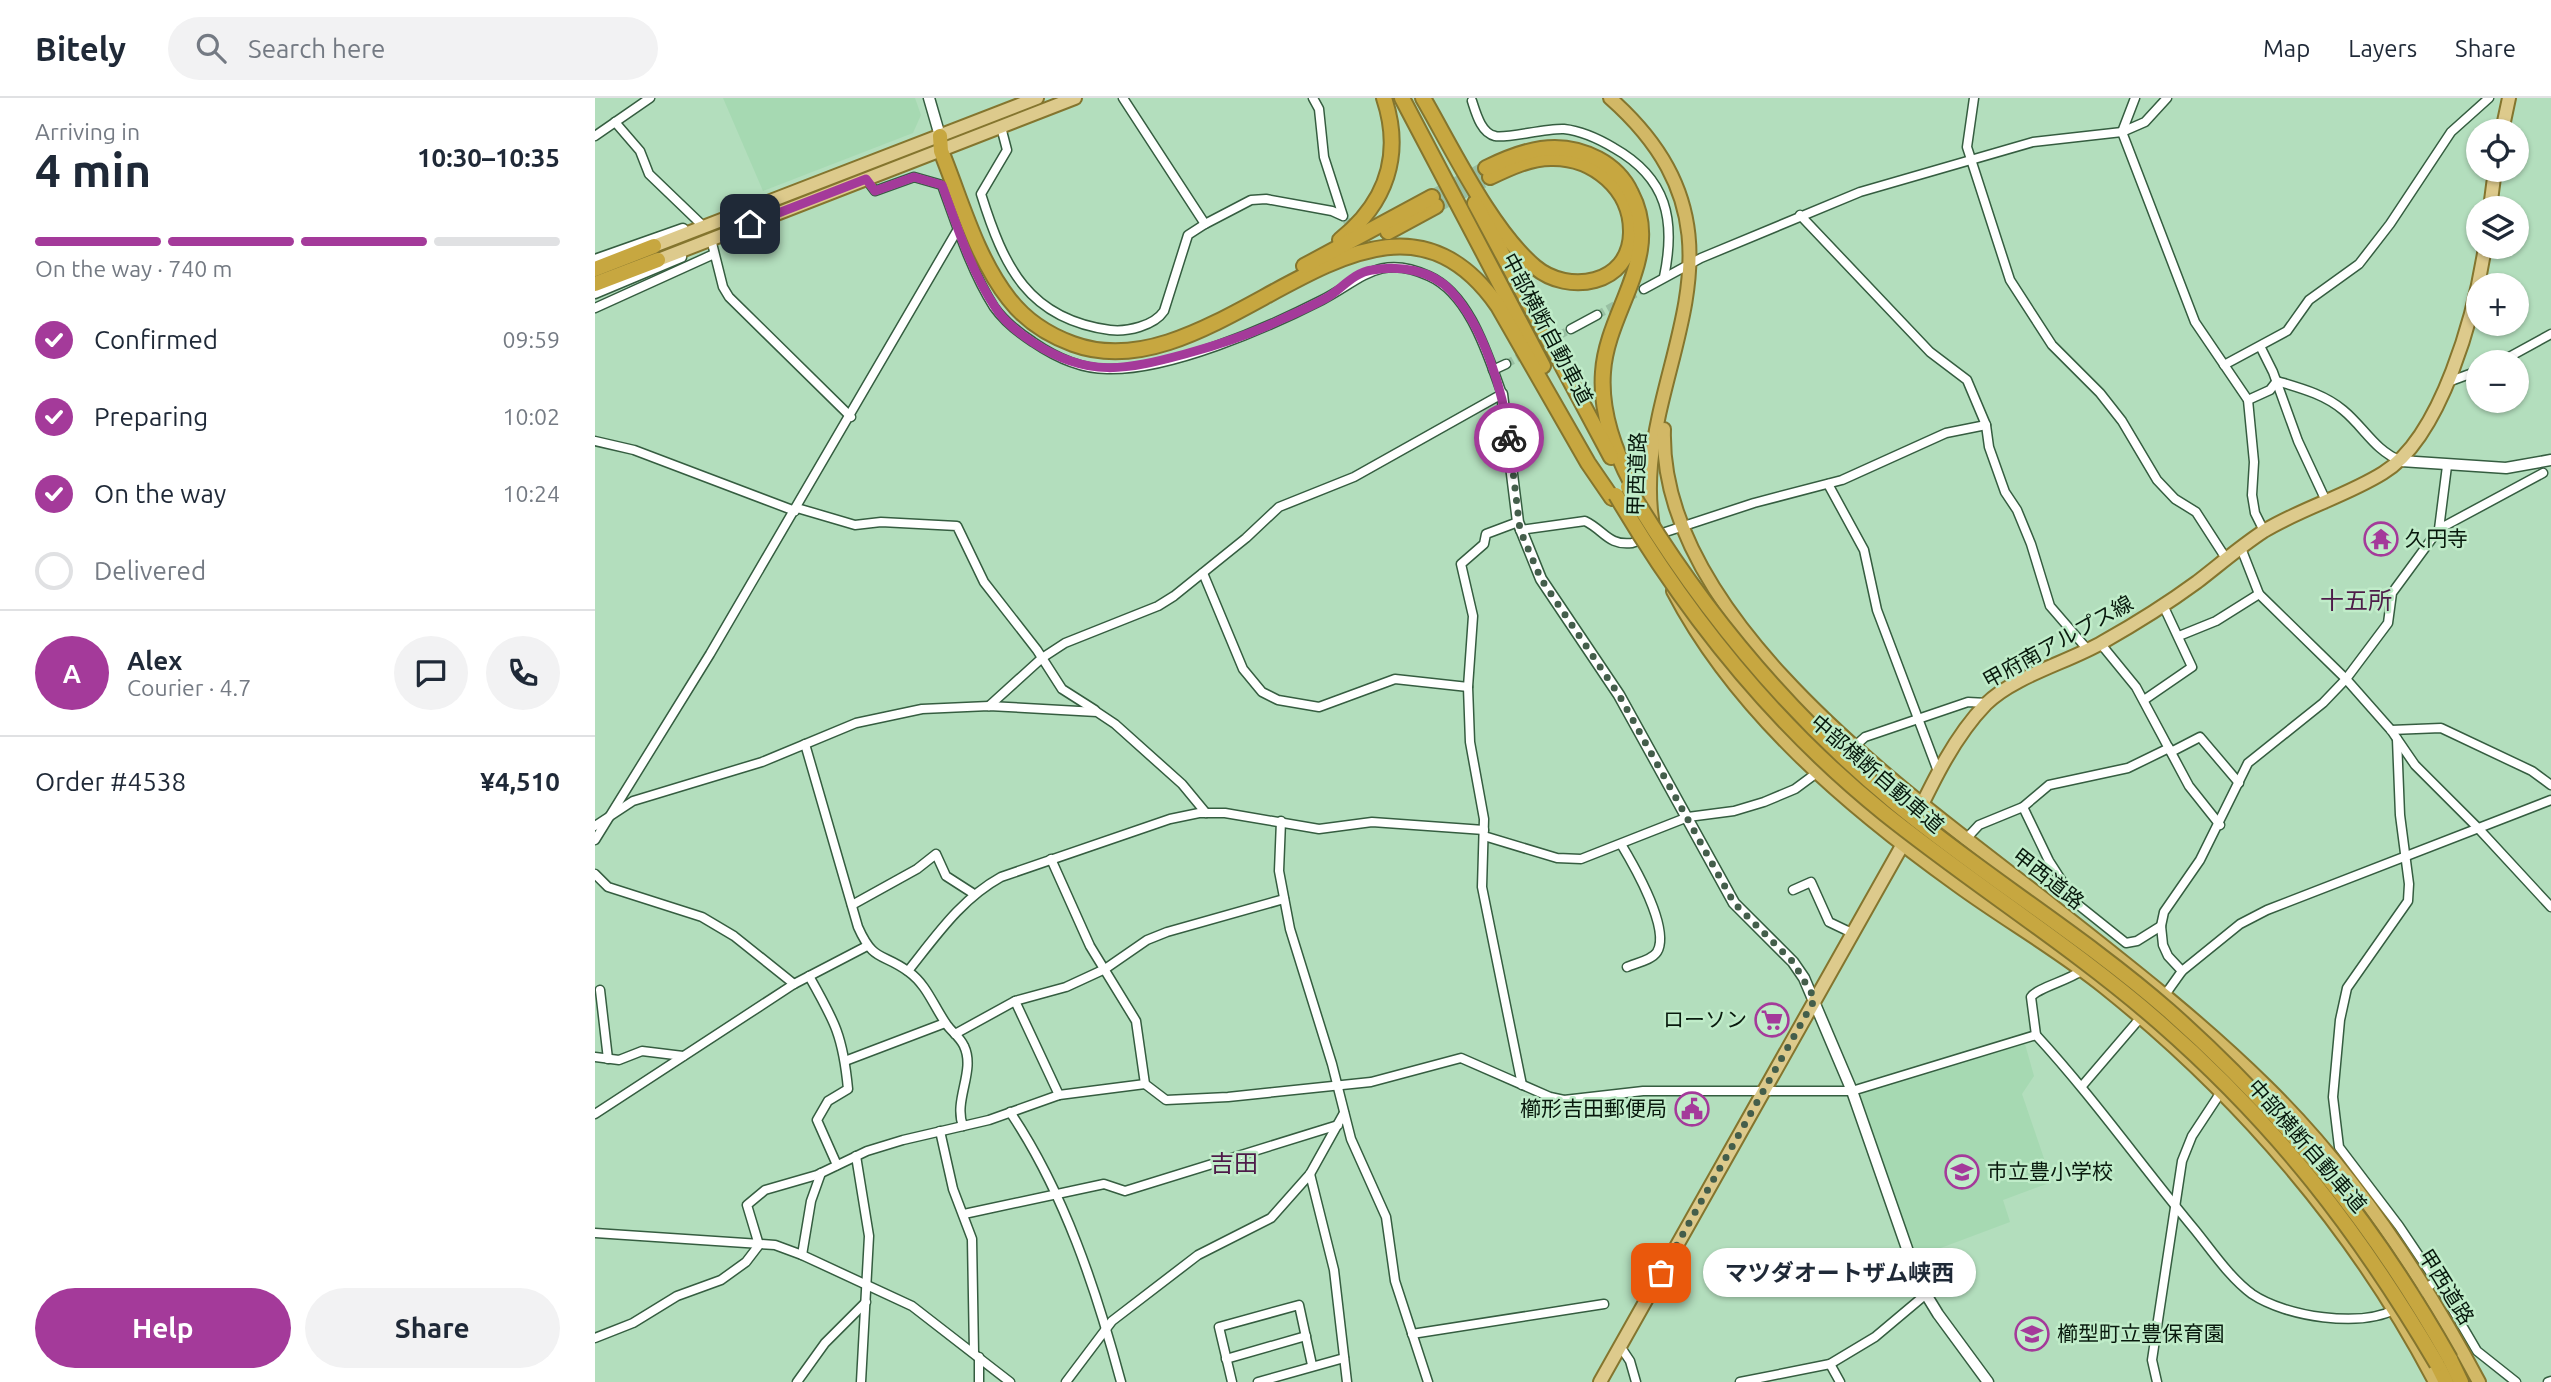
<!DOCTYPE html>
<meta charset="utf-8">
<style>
body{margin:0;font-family:Ubuntu,"Noto Sans JP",sans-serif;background:#f2f2f3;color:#1f2937;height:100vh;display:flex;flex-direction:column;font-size:26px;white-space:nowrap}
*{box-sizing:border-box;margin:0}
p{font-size:23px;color:#747a83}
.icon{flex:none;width:38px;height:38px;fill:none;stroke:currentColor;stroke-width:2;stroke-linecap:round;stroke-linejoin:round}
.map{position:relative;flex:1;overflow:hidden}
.sheet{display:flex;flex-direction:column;background:#fff;width:595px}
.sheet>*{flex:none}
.fabs{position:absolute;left:1871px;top:21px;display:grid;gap:14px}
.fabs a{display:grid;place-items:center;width:63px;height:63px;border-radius:50%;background:#fff;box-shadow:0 2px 5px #0004;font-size:35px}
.pin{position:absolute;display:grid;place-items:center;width:60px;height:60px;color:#fff;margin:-30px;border-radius:14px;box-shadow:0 4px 10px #0006}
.courier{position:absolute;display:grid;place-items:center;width:70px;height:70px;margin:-35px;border:5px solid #a43a9a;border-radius:50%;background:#fff;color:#222;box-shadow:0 2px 9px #0007}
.bubble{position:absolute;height:49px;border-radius:24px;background:#fff;box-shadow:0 2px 5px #0004;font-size:23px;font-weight:700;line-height:49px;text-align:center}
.summary em{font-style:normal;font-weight:700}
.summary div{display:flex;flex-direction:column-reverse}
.summary{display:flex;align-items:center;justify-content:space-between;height:119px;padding:0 35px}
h1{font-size:46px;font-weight:700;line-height:52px}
.bar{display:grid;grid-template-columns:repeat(4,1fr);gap:10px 7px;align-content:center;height:84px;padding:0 35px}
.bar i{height:9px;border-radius:5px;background:#e0e1e3}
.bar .current{background:#a43a9a}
.bar p{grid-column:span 4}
.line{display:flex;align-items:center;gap:18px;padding:0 35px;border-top:2px solid #e0e1e3}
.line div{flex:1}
.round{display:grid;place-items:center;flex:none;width:74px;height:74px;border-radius:37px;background:#f2f2f3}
ol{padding:0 35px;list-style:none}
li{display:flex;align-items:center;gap:21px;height:77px}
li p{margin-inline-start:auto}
li .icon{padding:7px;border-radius:50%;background:#a43a9a;color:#fff;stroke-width:4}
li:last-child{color:#747a83}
li i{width:38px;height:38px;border:4px solid #e0e1e3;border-radius:50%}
.primary-button{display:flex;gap:14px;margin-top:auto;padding:14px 35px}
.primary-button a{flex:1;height:80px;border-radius:42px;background:#a43a9a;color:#fff;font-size:28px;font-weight:700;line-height:80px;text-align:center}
.primary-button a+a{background:#f2f2f3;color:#1f2937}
header{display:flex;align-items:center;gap:42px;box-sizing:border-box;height:98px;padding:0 35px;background:#fff;border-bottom:2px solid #e0e1e3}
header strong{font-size:33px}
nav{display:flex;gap:38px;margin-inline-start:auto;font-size:24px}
.search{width:490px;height:63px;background:#f2f2f3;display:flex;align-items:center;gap:18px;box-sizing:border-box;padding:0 24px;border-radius:38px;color:#747a83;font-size:26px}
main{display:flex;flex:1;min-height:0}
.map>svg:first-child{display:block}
.built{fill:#a6d9b2}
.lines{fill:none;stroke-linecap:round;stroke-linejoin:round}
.minor-tunnel{stroke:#99c0a3;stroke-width:8;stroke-dasharray:8 4;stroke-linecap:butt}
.motorway-tunnel{stroke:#99c0a3;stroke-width:14;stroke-dasharray:14 7;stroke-linecap:butt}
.minor-casing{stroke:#355d40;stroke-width:11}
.tertiary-casing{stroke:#355d40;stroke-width:13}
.primary-casing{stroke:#84752e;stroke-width:16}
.trunk-casing{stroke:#84752e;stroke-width:16}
.motorway-casing{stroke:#84752e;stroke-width:18}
.minor{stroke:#fff;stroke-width:8}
.tertiary{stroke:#fff;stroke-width:10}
.primary{stroke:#ddca8c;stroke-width:12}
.trunk{stroke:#d2b866;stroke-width:12}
.motorway{stroke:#c7a740;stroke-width:14}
.motorway-bridge-casing{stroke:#84752e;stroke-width:18;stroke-linecap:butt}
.motorway-bridge{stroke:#c7a740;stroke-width:14}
.done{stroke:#445e4b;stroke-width:7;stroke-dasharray:0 12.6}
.route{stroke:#a43a9a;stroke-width:9}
.labels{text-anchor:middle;stroke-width:5;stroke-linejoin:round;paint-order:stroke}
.street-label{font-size:21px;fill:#08190d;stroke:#c0ecc9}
.poi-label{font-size:21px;fill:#08190d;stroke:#c0ecc9;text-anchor:start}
.quarter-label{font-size:24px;fill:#4e1b49;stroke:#c0ecc9}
</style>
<header>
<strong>Bitely</strong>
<div class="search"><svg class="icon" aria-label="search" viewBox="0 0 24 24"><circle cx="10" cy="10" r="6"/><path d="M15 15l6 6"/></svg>Search here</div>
<nav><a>Map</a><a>Layers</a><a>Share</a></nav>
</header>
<main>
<section class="sheet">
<div class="summary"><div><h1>4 min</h1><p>Arriving in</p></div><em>10:30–10:35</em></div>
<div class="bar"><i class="current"></i><i class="current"></i><i class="current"></i><i></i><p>On the way · 740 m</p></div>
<ol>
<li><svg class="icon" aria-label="check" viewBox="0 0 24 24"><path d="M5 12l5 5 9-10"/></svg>Confirmed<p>09:59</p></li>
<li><svg class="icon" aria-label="check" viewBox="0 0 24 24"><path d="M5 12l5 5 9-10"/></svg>Preparing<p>10:02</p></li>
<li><svg class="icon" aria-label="check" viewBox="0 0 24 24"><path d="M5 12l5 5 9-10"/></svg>On the way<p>10:24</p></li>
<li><i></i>Delivered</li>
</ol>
<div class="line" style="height:126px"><b class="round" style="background:#a43a9a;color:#fff">A</b><div><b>Alex</b><p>Courier · 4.7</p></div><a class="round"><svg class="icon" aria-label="chat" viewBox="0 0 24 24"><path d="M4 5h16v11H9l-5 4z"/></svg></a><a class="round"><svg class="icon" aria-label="phone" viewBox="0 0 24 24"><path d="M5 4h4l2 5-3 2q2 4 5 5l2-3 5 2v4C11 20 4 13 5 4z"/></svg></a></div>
<div class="line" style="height:91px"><div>Order #4538</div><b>¥4,510</b></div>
<div class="primary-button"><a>Help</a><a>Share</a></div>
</section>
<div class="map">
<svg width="1956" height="1284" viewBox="0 0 1956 1284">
<rect width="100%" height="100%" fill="#b3debd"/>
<g class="built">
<path d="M128 0H320L326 17 318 35 168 93Z"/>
<path d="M1430 946 1439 978 1427 996 1457 1084 1408 1102 1415 1124 1319 1160 1264 1000 1268 994Z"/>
</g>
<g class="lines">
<g class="minor-tunnel">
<path d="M751 122 768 142 771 158"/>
<path d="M1002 217 1049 191"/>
<path d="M911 266 976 231"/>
</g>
<g class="motorway-tunnel">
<path d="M837 99 891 70"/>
<path d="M841 108 888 83"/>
</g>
<defs>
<g id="minor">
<path d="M528 0 610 126"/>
<path d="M1379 0 1372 49 1415 182 1457 247 1505 295 1527 323 1562 382 1580 401 1601 414 1632 462"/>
<path d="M1540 0 1527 34 1600 224 1653 302 1659 364 1657 397 1660 415 1669 433"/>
<path d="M877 3C881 15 886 35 900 38 910 41 951 30 969 31 987 33 1004 41 1019 50 1072 80 1081 122 1069 179"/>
<path d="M20 24 45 53 54 76 105 125"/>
<path d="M406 29 412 52 386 96C409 169 433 221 515 232 532 234 559 228 569 213L593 137 610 126 656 102 671 101 737 113 748 118 729 59 724 11 718 0"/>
<path d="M0 38 55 0"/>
<path d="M271 81 280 93 319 79 347 87C362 128 376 173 399 209 409 223 424 235 438 244 460 259 485 271 512 271 574 273 672 230 727 202 766 182 784 155 834 178 875 196 893 258 907 296L759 379 684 409 651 440 579 498 563 508 470 545 447 560 394 608"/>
<path d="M1205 117 1335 254 1372 282 1391 327 1394 349 1410 394 1422 412 1436 446 1455 508 1493 552"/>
<path d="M117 145 128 189 134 199 256 319"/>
<path d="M1049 191 1106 160 1265 94 1438 44 1527 34 1550 24 1572 0"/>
<path d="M0 210 119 156"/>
<path d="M976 231 1002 217"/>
<path d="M1666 250 1678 274 1703 343 1731 403"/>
<path d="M1905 264 1956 236"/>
<path d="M1629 267 1692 233 1714 202 1764 166 1795 126 1856 34 1894 0"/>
<path d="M898 272 911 266"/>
<path d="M1853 284 1883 273"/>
<path d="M1653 302 1675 292 1682 283C1705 290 1729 296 1748 312 1769 329 1779 352 1806 363"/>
<path d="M0 343 39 352 200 413"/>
<path d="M1233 386 1269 452 1282 512 1344 676"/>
<path d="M202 410 260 427 286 424 362 428 389 484 442 552 467 591 500 612"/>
<path d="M923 424 891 436 889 446 866 466 878 518 873 589 875 644 889 721 887 789 927 987"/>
<path d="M1844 431 1948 375"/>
<path d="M925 432 990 423C1009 432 1013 448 1037 445L1159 405 1247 382 1351 335 1391 327"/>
<path d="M1646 450 1664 496 1751 581 1796 632 1820 667 1883 730 1956 809"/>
<path d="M608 475 648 571 667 594 683 602 724 609 800 581 873 589"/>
<path d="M1584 538 1621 523 1664 496"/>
<path d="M1505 545 1541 589 1594 688 1625 727"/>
<path d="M1549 602 1597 569 1568 507"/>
<path d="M1796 632 1846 630 1937 673 1956 687"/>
<path d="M1802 641 1805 717 1814 786 1813 803 1752 890 1745 922 1738 999 1744 1049 1804 1128 1841 1183 1815 1202"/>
<path d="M210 646 263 829C279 865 287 854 314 874 332 887 339 909 352 927 357 934 365 939 369 948 381 973 358 1002 368 1028"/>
<path d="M1260 648 1270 639 1373 604 1392 605"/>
<path d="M1576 654 1605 639 1644 685"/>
<path d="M1428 709 1454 763 1481 805 1531 845 1542 843 1566 828"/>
<path d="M686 723 684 773 695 831 737 966 756 1041 791 1119 800 1183 833 1284"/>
<path d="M0 728 38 703 167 664 261 625 327 611 394 608 502 614 520 626 587 686 611 715"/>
<path d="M889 738 962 760 986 761 1093 719 1139 713 1169 704 1200 691 1223 674"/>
<path d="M0 742 115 556 363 131"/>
<path d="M1370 742 1384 727 1428 709 1454 687 1533 670 1574 650"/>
<path d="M1026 746C1038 766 1076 831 1062 854 1057 862 1041 865 1032 869"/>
<path d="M456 761 495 848 541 923 550 986 571 1002 633 999 776 984 866 960 955 999 969 1002 1048 993H1257L1441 937C1498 999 1546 1067 1600 1132 1617 1153 1635 1180 1657 1196 1691 1219 1765 1230 1801 1211"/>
<path d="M0 776 13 789 107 819 139 838 199 886"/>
<path d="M1198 792 1216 784 1234 824 1257 835"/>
<path d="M257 807 322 771 341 756 351 778 379 796"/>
<path d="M313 873C341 838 366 801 406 779L575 721 604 715H630L724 731 777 724 889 732"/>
<path d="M1587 873 1573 858 1568 847 1566 828 1569 814 1605 762 1653 665 1728 605 1751 581 1793 525 1797 495 1844 431 1852 368"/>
<path d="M214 878C240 924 248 938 253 991L233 1003 222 1022 242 1067"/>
<path d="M5 892 13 961"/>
<path d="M1567 901 1587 873 1645 826 1672 812 1956 702"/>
<path d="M420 903 464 997"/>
<path d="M360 936 420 903 471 889 510 871 552 842 572 834 689 801"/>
<path d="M1441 937 1436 899C1442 890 1472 883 1486 873"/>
<path d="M0 959 24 962 47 953 88 958"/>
<path d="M250 963 350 925"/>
<path d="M1487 988 1547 918"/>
<path d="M415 1014C469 1094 501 1191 526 1284"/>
<path d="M0 1016 199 886 272 848"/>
<path d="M345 1033 358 1091 377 1141 379 1255"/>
<path d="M261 1058 274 1138 266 1284"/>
<path d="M715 1076 739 1172 752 1284"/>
<path d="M369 1116 509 1086 530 1093 743 1027"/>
<path d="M0 1135 180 1147 207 1157 317 1208 415 1284"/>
<path d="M207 1157 216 1103 226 1075"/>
<path d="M1841 1183 1882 1253 1921 1284"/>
<path d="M817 1236 1009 1206"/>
<path d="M0 1240 38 1225 82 1198 126 1182 151 1164 164 1147 152 1107 170 1092 222 1077 272 1053 308 1042 394 1022 464 997 550 986"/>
<path d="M1025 1248 1035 1263 1041 1284"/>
<path d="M384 1259V1284"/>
<path d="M631 1261 711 1238"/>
<path d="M1235 1266 1245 1284"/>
<path d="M202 1284 230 1245 271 1204"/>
<path d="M471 1284 517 1223 603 1157 676 1120 715 1076 749 1015"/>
<path d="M637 1284 624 1229 704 1207 717 1267"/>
<path d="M663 1284 749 1260"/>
<path d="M1145 1284 1235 1266 1280 1239 1330 1197"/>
<path d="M1562 1284 1557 1262 1587 1063 1597 1038 1626 994"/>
<path d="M1953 1284 1956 1283"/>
</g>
<g id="tertiary">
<path d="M334 0 345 38"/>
<path d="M0 162 88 131"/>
<path d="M0 195 86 159"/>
<path d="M907 296 923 424 946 481 1024 597 1139 805 1198 864 1209 880 1257 993 1324 1185 1343 1216 1393 1284"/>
<path d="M1806 363 1911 370 1956 362"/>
</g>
<g id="primary">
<path d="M1907 33 1914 0"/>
<path d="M1895 110 1900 72"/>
<path d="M59 148 442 0"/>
<path d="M63 162 480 0"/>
<path d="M1005 1284 1308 746C1331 699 1354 644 1391 606 1419 578 1474 564 1508 544 1540 526 1572 506 1602 484 1624 467 1646 448 1669 433 1707 410 1751 398 1788 375 1847 339 1880 214 1890 149"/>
</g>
<g id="trunk">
<path d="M1015 0C1194 158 1006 299 1068 466"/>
<path d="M1069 331C1063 519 1310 693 1444 797 1521 858 1600 918 1670 987 1758 1073 1827 1177 1884 1284"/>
<path d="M1078 493C1141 614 1253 709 1362 787 1410 822 1463 852 1509 889 1644 997 1760 1131 1840 1284"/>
</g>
<g id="motorway">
<path d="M807 0 948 268"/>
<path d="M828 0C857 50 896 132 940 169 973 197 1035 187 1036 135 1037 91 998 59 956 60 935 60 914 70 895 79"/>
<path d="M345 38 346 53C366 102 381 159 414 201 431 223 453 237 478 246 625 300 782 35 903 208L993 365 1017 400"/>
<path d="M891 70C928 52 964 40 1003 61 1018 69 1029 80 1036 95 1069 158 1012 212 1008 274 1005 313 1019 352 1037 386"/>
<path d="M880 105 1016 359"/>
<path d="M793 134 841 108"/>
<path d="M745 142C791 105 808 57 789 0"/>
<path d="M709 168 837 99"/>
<path d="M0 171 59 148"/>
<path d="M0 186 63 162"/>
<path d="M1855 1261 1866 1284"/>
<path d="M1842 1266 1851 1284"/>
</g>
</defs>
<use href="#minor" class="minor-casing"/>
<use href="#tertiary" class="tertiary-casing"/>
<use href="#primary" class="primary-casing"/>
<use href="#trunk" class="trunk-casing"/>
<use href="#motorway" class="motorway-casing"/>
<use href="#minor" class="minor"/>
<use href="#tertiary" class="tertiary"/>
<use href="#primary" class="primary"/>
<use href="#trunk" class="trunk"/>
<use href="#motorway" class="motorway"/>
<defs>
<g id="motorway-bridge">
<path d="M1033 389C1104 509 1191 614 1298 703 1387 777 1487 837 1574 913 1690 1016 1779 1126 1855 1261"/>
<path d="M1021 397C1092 518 1180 627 1289 715 1379 787 1478 849 1564 924 1682 1027 1763 1132 1842 1266"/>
</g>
</defs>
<use href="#motorway-bridge" class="motorway-bridge-casing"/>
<use href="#motorway-bridge" class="motorway-bridge"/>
</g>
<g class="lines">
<path class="done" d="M914 340 925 432 946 481 1024 597 1139 805 1198 864 1220 901 1066 1175"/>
<path class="route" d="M155 126 271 81 280 93 319 79 347 87C362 128 376 173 400 209 409 224 424 235 439 245 493 280 531 272 590 256 623 247 654 237 685 222 701 215 717 208 733 199 747 190 760 174 777 172 804 167 837 172 856 193 889 229 908 293 914 340"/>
</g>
<defs>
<symbol id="temple-ring" viewBox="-11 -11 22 22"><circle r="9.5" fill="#c0ecc9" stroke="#a43a9a" stroke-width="1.5"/><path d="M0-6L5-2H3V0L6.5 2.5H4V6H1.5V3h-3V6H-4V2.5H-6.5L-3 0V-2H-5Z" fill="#a43a9a"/></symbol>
<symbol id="supermarket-ring" viewBox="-11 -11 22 22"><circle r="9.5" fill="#c0ecc9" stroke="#a43a9a" stroke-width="1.5"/><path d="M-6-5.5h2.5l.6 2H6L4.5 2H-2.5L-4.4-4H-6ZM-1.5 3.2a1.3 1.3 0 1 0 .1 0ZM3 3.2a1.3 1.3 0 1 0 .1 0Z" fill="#a43a9a"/></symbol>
<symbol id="civic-ring" viewBox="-11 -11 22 22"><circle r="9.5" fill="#c0ecc9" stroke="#a43a9a" stroke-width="1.5"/><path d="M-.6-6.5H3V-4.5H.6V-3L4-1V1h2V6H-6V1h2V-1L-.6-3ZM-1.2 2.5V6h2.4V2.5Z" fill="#a43a9a"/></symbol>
<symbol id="school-ring" viewBox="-11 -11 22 22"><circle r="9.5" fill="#c0ecc9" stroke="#a43a9a" stroke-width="1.5"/><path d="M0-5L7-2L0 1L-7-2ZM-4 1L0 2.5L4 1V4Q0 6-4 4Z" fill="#a43a9a"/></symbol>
</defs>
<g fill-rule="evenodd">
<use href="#temple-ring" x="1767" y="422" width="38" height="38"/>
<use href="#supermarket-ring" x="1158" y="903" width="38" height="38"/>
<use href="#civic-ring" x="1078" y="992" width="38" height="38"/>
<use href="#school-ring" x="1348" y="1055" width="38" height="38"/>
<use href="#school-ring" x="1418" y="1217" width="38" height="38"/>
</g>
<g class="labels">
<g class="street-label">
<text transform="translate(952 231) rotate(62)" y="7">中部横断自動車道</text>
<text transform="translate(1042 376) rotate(-88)" y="7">甲西道路</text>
<text transform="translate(1463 544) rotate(-29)" y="7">甲府南アルプス線</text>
<text transform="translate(1282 676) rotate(41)" y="7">中部横断自動車道</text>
<text transform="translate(1453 781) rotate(38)" y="7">甲西道路</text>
<text transform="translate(1712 1048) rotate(49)" y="7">中部横断自動車道</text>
<text transform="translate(1851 1189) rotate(58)" y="7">甲西道路</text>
</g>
<g class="poi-label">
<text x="1810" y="448">久円寺</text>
<text x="1152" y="929" text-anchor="end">ローソン</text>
<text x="1072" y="1018" text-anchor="end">櫛形吉田郵便局</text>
<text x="1392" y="1081">市立豊小学校</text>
<text x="1462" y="1243">櫛型町立豊保育園</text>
</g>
<g class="quarter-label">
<text x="1761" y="511">十五所</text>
<text x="639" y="1074">吉田</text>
</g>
</g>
</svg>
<div class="fabs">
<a><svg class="icon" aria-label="locate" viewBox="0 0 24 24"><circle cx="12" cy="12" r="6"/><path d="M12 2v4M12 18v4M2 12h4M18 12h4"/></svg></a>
<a><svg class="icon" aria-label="layers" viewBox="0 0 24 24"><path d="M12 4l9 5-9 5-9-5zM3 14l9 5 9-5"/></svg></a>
<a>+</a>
<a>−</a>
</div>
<div class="pin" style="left:1066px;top:1175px;background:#ea580c"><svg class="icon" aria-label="bag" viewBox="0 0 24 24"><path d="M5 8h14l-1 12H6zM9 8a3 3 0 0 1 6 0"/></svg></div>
<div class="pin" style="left:155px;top:126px;background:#1f2937"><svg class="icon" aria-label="home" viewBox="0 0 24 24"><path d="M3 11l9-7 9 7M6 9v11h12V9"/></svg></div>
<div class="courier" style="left:914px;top:340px"><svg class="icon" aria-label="bike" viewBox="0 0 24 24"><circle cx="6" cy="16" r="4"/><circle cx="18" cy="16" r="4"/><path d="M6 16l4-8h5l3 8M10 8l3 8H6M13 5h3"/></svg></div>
<div class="bubble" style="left:1108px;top:1150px;width:273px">マツダオートザム峡西</div>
</div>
</main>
